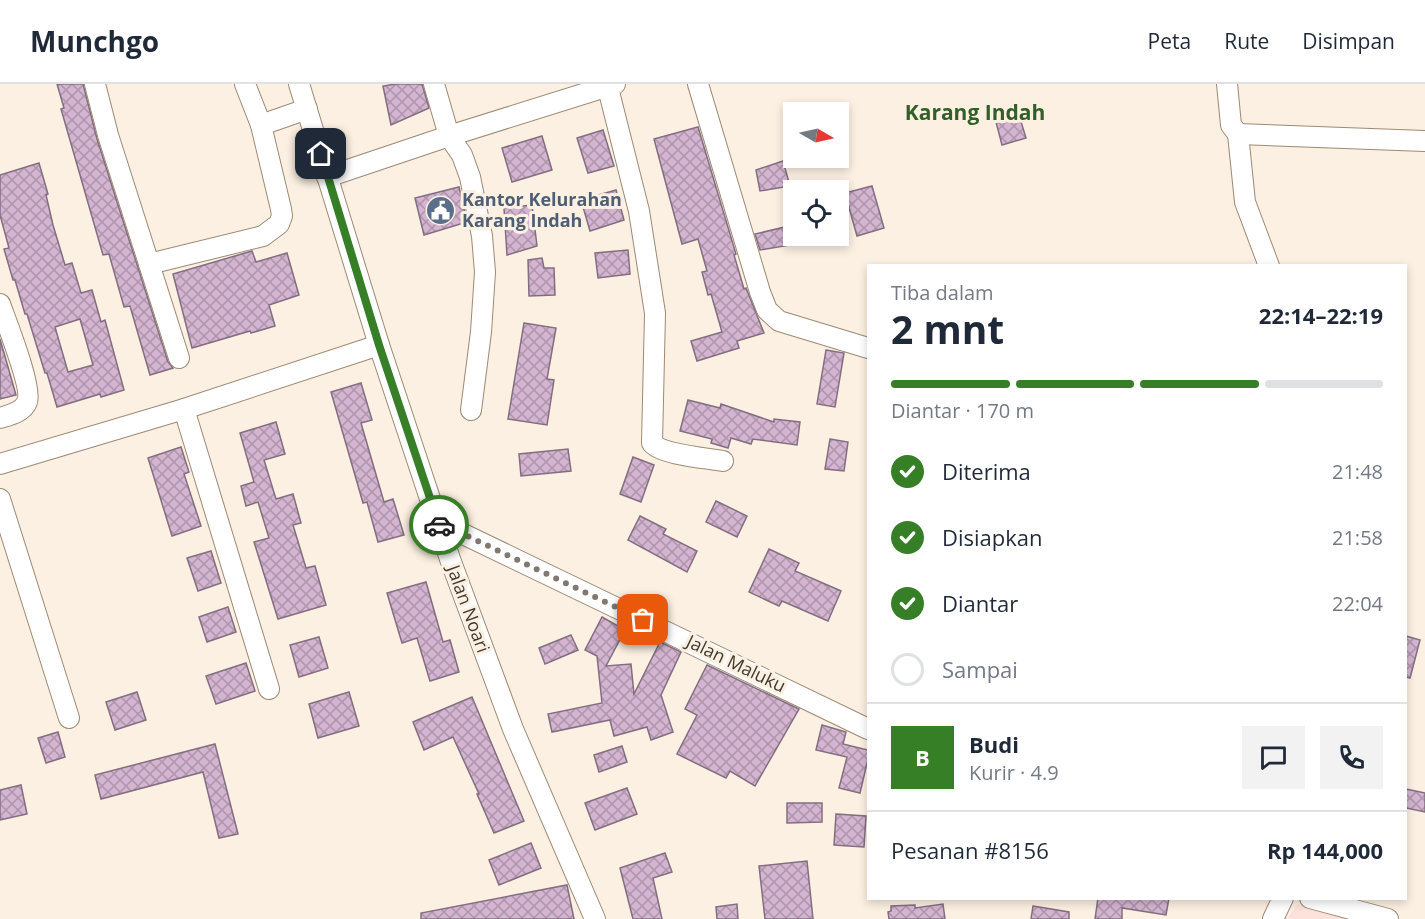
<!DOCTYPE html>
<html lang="id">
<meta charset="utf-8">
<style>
body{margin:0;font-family:"Open Sans",sans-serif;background:#f2f2f3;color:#1f2937;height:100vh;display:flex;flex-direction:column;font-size:22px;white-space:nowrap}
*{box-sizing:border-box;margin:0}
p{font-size:20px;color:#747a83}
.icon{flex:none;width:33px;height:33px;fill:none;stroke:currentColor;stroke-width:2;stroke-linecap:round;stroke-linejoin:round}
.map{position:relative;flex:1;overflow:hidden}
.sheet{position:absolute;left:867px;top:180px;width:540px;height:636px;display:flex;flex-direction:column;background:#fff;border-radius:0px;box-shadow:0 3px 9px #0003}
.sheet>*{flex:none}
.needle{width:39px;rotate:99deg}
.buttons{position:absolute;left:783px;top:18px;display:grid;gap:12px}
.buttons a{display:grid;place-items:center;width:66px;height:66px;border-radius:0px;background:#fff;box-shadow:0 3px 9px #0003;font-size:30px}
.pin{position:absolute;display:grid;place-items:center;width:51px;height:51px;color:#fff;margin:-26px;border-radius:12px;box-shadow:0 3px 9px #0006}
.courier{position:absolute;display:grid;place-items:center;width:60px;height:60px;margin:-30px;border:4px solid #367f26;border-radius:50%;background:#fff;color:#222;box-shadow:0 2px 8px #0007}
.head em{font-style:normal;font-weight:700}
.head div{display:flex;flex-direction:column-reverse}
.head{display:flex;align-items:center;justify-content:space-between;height:102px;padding:0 24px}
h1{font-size:39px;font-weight:700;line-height:45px}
.bar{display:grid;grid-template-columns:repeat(4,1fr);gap:9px 6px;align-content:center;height:72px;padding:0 24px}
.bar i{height:8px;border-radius:4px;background:#e0e1e3}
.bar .current{background:#367f26}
.bar p{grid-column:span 4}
.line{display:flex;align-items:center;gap:15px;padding:0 24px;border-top:2px solid #e0e1e3}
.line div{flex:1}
.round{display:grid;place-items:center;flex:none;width:63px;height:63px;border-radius:0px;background:#f2f2f3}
ol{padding:0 24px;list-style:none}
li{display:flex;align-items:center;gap:18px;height:66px}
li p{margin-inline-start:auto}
li .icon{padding:6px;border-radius:50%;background:#367f26;color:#fff;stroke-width:4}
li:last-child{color:#747a83}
li i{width:33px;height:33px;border:3px solid #e0e1e3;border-radius:50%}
header{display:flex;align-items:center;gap:36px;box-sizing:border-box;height:84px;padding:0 30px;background:#fff;border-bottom:2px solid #e0e1e3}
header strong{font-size:28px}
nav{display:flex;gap:33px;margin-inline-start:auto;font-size:21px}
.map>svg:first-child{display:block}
.medical{fill:#fce2db}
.building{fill:url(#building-cross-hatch);stroke:#826e80;stroke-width:1.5;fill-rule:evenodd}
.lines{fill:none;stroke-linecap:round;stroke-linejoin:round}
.minor-casing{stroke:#9c8a74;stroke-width:22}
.minor{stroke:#fff;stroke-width:20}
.done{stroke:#82796e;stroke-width:6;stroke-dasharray:0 10.8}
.route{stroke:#367f26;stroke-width:8}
.labels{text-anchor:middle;stroke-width:6;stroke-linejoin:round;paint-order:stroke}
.service-label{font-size:18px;font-weight:bold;fill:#4e5e75;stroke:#fcf0e2;text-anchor:start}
.street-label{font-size:18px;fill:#40392f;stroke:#fcf0e2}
.quarter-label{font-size:21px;font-weight:bold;fill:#315f27;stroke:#fcf0e2}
</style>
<header>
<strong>Munchgo</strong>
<nav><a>Peta</a><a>Rute</a><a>Disimpan</a></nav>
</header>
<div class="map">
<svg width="1425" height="835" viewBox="0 0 1425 835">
<defs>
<pattern id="building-cross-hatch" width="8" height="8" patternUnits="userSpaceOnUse" patternTransform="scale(1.5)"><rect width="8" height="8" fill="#d4b5d1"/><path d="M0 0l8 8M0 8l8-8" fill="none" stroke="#ad94aa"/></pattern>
</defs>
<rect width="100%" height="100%" fill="#fcf0e2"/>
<path class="medical" d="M1297 820 1354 835H1287Z"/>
<g class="building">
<path d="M57 0H83L97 55 168 278 173 284 150 291 130 222 124 223 109 170 103 171 61 25 64 24Z"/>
<path d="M396 0H422L429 24 391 41 383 2Z"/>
<path d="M1019 31 1026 54 1002 61 996 38Z"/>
<path d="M698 43 736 170 734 171 744 205 746 204 764 249 737 257 739 264 697 277 691 257 722 248 711 210 708 211 702 188 707 187 698 155 682 160 654 55Z"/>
<path d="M603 46 614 82 588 89 577 54Z"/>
<path d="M542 52 552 86 512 98 502 64Z"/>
<path d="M783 77 790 102 760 107 756 86Z"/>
<path d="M39 79 48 110 46 111 53 141 65 181 72 179 81 209 92 206 101 238 105 236 124 306 101 313 100 310 57 323 47 289H45L27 230H25L15 196H13L4 165 9 164 0 131V91ZM80 235 93 281 68 288 55 243Z"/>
<path d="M872 102 884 144 857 152 845 109Z"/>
<path d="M459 103 467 138 424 151 415 114Z"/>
<path d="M616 106 624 136 590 147 581 116Z"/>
<path d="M532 121 537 162 507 171 504 124Z"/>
<path d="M785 143 790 161 760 166 755 150Z"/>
<path d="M628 166 630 190 598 194 595 169Z"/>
<path d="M252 167 256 178 287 169 299 211 269 221 275 242 251 249 250 247 192 264 173 190Z"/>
<path d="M542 174 544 184H554L555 211 529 212 528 176Z"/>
<path d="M524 239 556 244 547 295 554 296 547 341 508 335Z"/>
<path d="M0 255 16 311 0 315Z"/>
<path d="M826 266 844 269 835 323 817 320Z"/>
<path d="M361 299 372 336 361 339 384 418 393 415 404 451 378 458 367 418 363 419 331 308Z"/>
<path d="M688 316 720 324 721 320 774 338V335L800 338 797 361 753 355 751 360 731 354 728 364 711 359 712 355 680 347Z"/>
<path d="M276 338 285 370 264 376 276 415 293 410 301 439 293 441 306 484 315 482 326 521 278 535 254 458 269 454 258 418 246 422 241 402 254 398 240 349Z"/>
<path d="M830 355 848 358 844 387 825 385Z"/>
<path d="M181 363 189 388 184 390 201 442 172 452 148 374Z"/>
<path d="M568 365 571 387 521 392 519 370Z"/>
<path d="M633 373 654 381 641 418 620 410Z"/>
<path d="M716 417 747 432 737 453 706 438Z"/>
<path d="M640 432 666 445 663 450 697 467 687 488 628 456Z"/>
<path d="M769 465 799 479 795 487 841 507 828 537 782 517 779 522 749 508Z"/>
<path d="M211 467 221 499 198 507 187 474Z"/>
<path d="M426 498 443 558 450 556 459 588 430 597 417 554 402 559 387 509Z"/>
<path d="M228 523 236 548 207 558 199 533Z"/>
<path d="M602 533 625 546 606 582 631 580 634 610 660 558 681 568 661 611 673 648 651 656 647 643 614 652 610 636 552 648 548 630 602 619 597 572 585 566Z"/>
<path d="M571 551 578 566 545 580 539 564Z"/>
<path d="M1406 552 1420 556 1410 594 1406 593Z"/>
<path d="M319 553 328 584 299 593 290 561Z"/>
<path d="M246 579 255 607 216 620 206 592Z"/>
<path d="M707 581 799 625 755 702 730 687 726 694 677 670 697 631 685 625Z"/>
<path d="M137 608 146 636 115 646 106 618Z"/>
<path d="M349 608 359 642 318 654 309 620Z"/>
<path d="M472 613 524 737 494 749 477 710H479L453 653 424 666 413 638Z"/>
<path d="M822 641 846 648 843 660 868 666V675L860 709 839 704 847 673 816 666Z"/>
<path d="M58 648 65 673 46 679 38 654Z"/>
<path d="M215 660 238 750 219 754 203 688 101 715 95 691Z"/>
<path d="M622 662 627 678 599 688 594 671Z"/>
<path d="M21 701 27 730 0 736V706Z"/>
<path d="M627 704 637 730 595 746 585 719Z"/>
<path d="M1406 705 1425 709V728L1406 724Z"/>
<path d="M787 719H822V738L787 739Z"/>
<path d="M836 730 866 732 864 763 834 761Z"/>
<path d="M531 759 541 784 499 801 489 776Z"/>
<path d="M665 769 672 788 653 794 662 835H633L620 784Z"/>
<path d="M807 777 813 835H765L759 782Z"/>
<path d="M567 801 574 835H421V829Z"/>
<path d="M1098 814H1169L1166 831 1122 824V835H1095Z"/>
<path d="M737 820 738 835H717L716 823Z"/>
<path d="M943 820 945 835H889L888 828 891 827V822L915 821V824Z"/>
<path d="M1033 822 1069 828V835H1031Z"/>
</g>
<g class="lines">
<defs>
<g id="minor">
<path d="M95 0 108 51 179 274"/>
<path d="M299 0 379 261 450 475 513 645 595 835"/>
<path d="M434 0 449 52 462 71 470 93 482 152 485 188 481 248 471 326"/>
<path d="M607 0 639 127 655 229 652 359C662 371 707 374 723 377"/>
<path d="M698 0 760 208 767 226 779 237 868 264"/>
<path d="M1227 0 1231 41 1238 50 1425 57"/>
<path d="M261 41 307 25"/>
<path d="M1238 50 1245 118 1269 182"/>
<path d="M327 93 449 52 615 0"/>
<path d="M149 180 263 152 279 140 282 132 281 125 261 41 245 0"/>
<path d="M0 220C6 237 33 305 27 318 23 328 10 331 0 334"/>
<path d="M184 325 269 605"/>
<path d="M0 380 184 325 379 261"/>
<path d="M0 415 69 634"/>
<path d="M440 443 459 448 868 645"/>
<path d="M1310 814 1388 835"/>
<path d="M1273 835 1283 814"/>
</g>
</defs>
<use href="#minor" class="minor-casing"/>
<use href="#minor" class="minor"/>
</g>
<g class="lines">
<path class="done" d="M439 441 440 443 459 448 643 536"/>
<path class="route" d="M321 70 379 261 439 441"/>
</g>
<defs>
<symbol id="civic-disc" viewBox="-11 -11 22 22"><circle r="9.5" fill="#5c6f8a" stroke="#fcf0e2"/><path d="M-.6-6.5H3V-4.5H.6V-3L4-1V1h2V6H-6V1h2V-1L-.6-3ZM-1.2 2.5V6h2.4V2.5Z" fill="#fff"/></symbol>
</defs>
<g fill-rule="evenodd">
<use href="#civic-disc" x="424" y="110" width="33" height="33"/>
</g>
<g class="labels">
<g class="service-label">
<text x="462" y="122">Kantor Kelurahan<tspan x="462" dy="21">Karang Indah</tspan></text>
</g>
<g class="street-label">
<text transform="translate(468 525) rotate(70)" y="6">Jalan Noari</text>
<text transform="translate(736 580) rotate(26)" y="6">Jalan Maluku</text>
</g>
<g class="quarter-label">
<text x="975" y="36">Karang Indah</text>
</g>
</g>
</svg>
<div class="buttons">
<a><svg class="needle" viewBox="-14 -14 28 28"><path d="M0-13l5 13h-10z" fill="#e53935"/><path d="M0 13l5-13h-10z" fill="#747a83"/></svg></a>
<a><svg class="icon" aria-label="locate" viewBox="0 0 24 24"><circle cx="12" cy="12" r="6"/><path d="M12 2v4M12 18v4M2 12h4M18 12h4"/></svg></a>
</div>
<div class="pin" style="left:643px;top:536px;background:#ea580c"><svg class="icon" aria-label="bag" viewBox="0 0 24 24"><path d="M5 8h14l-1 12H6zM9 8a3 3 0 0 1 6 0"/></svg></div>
<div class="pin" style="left:321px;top:70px;background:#1f2937"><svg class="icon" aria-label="home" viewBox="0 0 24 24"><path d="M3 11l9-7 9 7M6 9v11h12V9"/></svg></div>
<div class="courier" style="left:439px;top:441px"><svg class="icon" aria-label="car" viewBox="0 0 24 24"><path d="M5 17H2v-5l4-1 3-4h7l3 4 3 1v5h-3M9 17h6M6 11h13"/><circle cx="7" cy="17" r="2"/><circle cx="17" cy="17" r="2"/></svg></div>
<section class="sheet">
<div class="head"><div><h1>2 mnt</h1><p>Tiba dalam</p></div><em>22:14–22:19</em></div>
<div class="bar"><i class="current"></i><i class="current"></i><i class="current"></i><i></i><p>Diantar · 170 m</p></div>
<ol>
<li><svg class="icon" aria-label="check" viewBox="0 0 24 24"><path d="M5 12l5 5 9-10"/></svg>Diterima<p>21:48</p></li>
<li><svg class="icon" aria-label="check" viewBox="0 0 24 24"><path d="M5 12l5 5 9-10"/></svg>Disiapkan<p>21:58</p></li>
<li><svg class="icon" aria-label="check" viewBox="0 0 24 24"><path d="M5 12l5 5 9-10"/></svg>Diantar<p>22:04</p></li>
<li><i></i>Sampai</li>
</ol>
<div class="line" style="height:108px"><b class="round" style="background:#367f26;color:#fff">B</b><div><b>Budi</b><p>Kurir · 4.9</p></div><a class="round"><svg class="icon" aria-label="chat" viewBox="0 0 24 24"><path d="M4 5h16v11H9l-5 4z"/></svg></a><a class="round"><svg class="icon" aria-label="phone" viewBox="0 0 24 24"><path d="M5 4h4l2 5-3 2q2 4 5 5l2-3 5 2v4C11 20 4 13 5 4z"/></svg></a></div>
<div class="line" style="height:78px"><div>Pesanan #8156</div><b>Rp 144,000</b></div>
</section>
</div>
